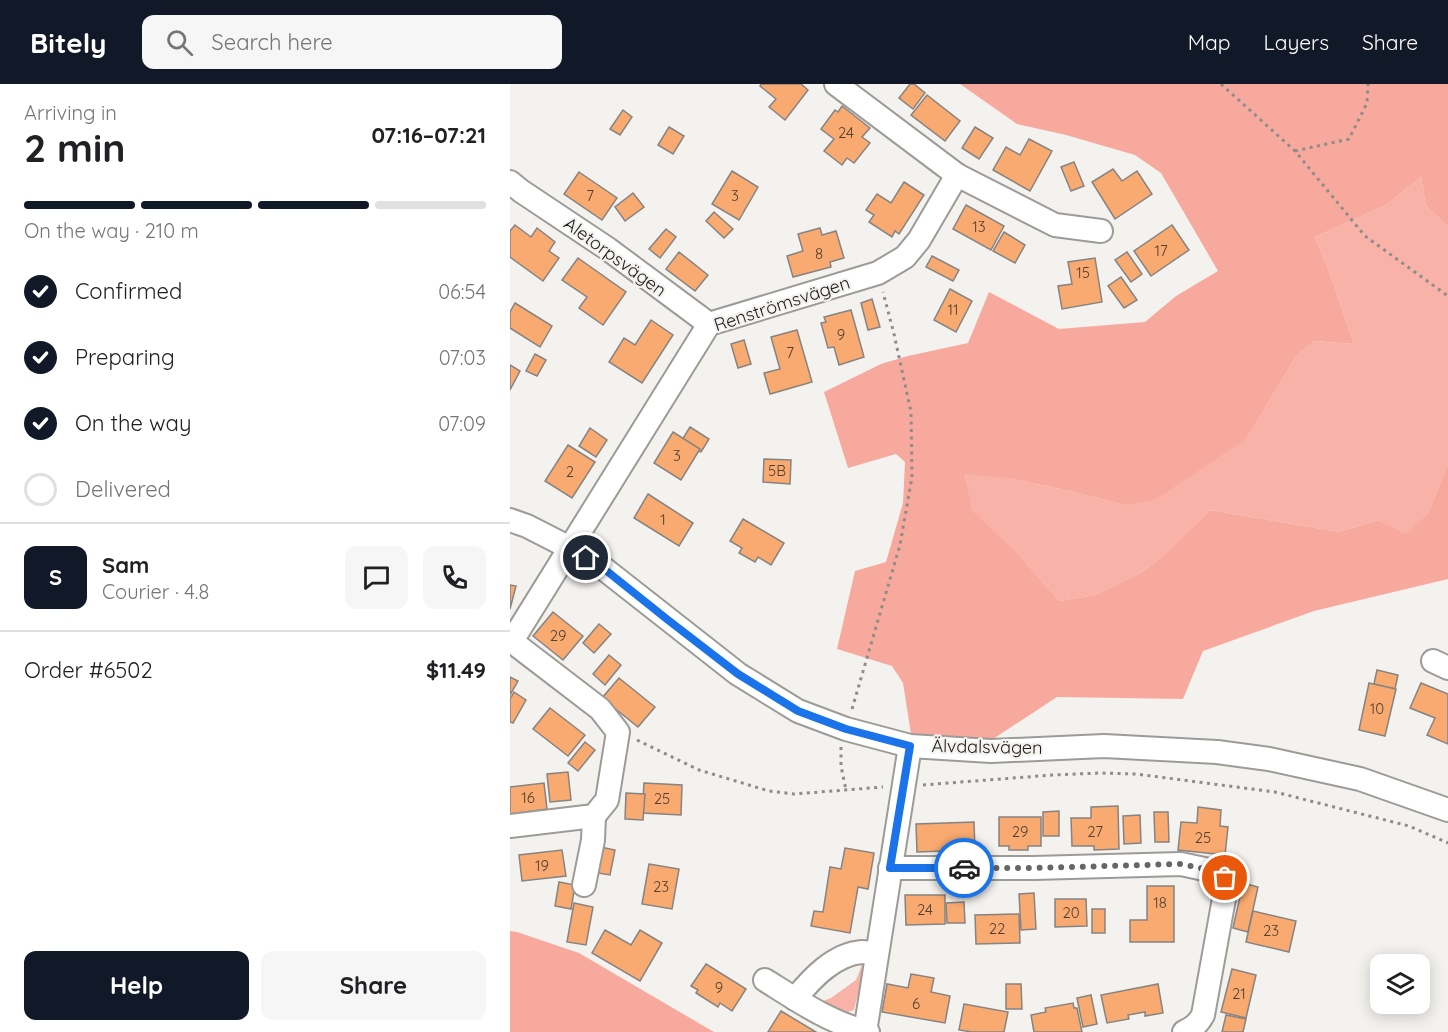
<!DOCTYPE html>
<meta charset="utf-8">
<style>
body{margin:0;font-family:Quicksand,sans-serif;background:#f6f6f6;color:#202124;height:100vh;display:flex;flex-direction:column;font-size:22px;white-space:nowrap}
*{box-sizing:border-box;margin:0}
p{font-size:20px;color:#757577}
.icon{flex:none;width:33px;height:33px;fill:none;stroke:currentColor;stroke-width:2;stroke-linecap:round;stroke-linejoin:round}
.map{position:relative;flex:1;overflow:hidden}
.drawer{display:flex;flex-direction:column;background:#fff;width:510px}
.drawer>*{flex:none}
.buttons{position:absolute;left:860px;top:870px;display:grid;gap:12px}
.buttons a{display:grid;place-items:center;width:60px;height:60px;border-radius:12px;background:#fff;box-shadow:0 3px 15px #0003;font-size:30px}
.pin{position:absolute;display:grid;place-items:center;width:51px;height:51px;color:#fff;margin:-26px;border:3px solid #fff;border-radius:50%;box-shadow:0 2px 6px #0007}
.courier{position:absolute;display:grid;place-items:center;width:60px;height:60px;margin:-30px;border:4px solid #1a73e8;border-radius:50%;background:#fff;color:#222;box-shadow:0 2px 8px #0007}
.headline em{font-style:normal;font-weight:800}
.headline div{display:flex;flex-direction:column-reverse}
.headline{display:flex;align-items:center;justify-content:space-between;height:102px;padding:0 24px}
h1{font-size:39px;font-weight:800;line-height:45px}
.bar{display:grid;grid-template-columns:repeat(4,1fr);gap:9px 6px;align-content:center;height:72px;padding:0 24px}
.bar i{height:8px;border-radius:4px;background:#e0e0e0}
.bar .current{background:#111827}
.bar p{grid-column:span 4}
.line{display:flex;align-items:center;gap:15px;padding:0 24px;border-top:2px solid #e0e0e0}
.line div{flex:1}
.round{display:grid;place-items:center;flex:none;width:63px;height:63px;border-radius:12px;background:#f6f6f6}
ol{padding:0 24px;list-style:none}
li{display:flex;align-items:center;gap:18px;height:66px}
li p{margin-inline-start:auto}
li .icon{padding:6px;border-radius:50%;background:#111827;color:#fff;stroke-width:4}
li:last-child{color:#757577}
li i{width:33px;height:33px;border:3px solid #e0e0e0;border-radius:50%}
.cta{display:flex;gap:12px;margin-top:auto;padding:12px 24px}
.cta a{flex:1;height:69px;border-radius:12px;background:#111827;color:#fff;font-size:24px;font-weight:800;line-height:69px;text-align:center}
.cta a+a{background:#f6f6f6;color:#202124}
header{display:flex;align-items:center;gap:36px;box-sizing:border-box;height:84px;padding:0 30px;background:#111827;color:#fff}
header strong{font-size:28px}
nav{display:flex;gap:33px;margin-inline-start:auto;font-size:21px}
.search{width:420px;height:54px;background:#f6f6f6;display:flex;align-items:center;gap:15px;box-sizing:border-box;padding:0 21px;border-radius:12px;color:#757577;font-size:22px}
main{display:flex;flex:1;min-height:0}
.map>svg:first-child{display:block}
.green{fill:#f8b2a7}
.forest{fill:#f8a99d}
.building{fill:#f9aa70;stroke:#868381;stroke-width:1.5}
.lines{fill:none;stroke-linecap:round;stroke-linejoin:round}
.minor-casing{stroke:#9c9b98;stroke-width:26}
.path{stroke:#8d8c8a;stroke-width:3;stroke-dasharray:3 4.5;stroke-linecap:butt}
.minor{stroke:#fff;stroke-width:22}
.done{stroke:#676665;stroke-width:6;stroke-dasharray:0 10.8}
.route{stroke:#1a73e8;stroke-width:8}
.labels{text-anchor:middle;stroke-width:4.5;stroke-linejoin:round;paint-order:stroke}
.number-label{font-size:15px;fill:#523f30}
.street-label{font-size:18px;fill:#1b1b1a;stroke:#f4f2ef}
</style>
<header>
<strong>Bitely</strong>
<div class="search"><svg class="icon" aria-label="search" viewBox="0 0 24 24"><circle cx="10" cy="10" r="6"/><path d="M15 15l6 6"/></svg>Search here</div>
<nav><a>Map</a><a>Layers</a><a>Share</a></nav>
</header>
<main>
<section class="drawer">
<div class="headline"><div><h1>2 min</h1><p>Arriving in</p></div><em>07:16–07:21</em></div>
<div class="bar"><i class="current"></i><i class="current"></i><i class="current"></i><i></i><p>On the way · 210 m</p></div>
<ol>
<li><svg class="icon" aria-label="check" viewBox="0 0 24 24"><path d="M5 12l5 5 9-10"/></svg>Confirmed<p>06:54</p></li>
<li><svg class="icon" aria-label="check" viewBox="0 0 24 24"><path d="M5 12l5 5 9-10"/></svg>Preparing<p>07:03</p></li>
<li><svg class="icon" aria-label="check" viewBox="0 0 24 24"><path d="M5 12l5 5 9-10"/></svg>On the way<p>07:09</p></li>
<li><i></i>Delivered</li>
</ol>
<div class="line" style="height:108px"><b class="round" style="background:#111827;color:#fff">S</b><div><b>Sam</b><p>Courier · 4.8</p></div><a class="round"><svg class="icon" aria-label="chat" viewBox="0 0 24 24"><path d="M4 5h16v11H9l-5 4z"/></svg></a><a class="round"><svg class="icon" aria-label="phone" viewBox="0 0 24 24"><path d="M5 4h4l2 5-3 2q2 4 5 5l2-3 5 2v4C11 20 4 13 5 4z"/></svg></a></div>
<div class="line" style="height:78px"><div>Order #6502</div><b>$11.49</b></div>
<div class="cta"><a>Help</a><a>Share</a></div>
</section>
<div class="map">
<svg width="938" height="948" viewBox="0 0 938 948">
<rect width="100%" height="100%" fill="#f4f2ef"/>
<g class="green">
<path d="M911 93 916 122 938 143V380L918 429 896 451 868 436 829 448 700 426 652 473 632 488 585 511 550 517 533 499 507 468 461 427 455 389 503 395 564 408 616 421 737 354 786 272 804 257 844 260 820 190 805 153 876 121Z"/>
<path d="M352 881 354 884 344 926 332 930 308 919 321 914 346 896Z"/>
</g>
<g class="forest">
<path d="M450 0H938V143L916 122 911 93 876 121 805 153 820 190 844 260 804 257 786 272 737 354 646 415 616 421 564 408 503 395 455 390 462 427 507 468 533 499 550 517 585 511 632 488 652 473 700 426 829 448 868 436 896 450 918 429 938 380V495L804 527 693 567 673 615 547 613 483 655 401 650 393 599 382 582 327 565 345 487 376 478 393 419 395 378 386 370 338 384 314 308 371 280 398 272 458 259 479 208 549 245 635 238 666 212 708 187 651 89 625 71 556 51 507 40Z"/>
<path d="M0 847 7 848 69 869 204 948H0Z"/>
</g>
<g class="building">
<path d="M251 0H291L298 6 275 36 259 23 266 15 250 2Z"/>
<path d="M400 0H404L415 9 403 25 389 14Z"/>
<path d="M417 11 450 37 435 57 401 31Z"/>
<path d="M332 22 360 44 352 53 360 59 344 79 337 74 332 81 314 67 324 55 311 45 325 26 328 28Z"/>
<path d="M113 26 122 33 110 51 100 45Z"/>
<path d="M159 43 174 52 163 70 148 61Z"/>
<path d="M465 43 483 54 469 75 452 64Z"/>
<path d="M519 55 542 67 520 107 483 86 496 63 510 71Z"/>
<path d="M564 78 574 102 561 107 551 83Z"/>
<path d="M603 85 612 97 627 87 642 110 605 135 582 98Z"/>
<path d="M222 87 248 103 229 136 202 120Z"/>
<path d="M69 88 107 114 92 136 54 110Z"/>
<path d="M394 98 414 111 389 150 385 147 382 153 359 138 364 131 356 126 367 110 381 119Z"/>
<path d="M123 109 134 123 115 137 105 123Z"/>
<path d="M456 121 494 142 481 166 443 145Z"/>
<path d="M204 128 223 145 214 154 196 137Z"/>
<path d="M5 141 21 153 27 144 45 158 39 167 49 174 33 197 0 173V147Z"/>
<path d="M662 141 679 166 641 192 624 167Z"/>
<path d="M310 144 312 151 326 147 334 174 320 178 321 183 283 193 277 172 293 167 288 150Z"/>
<path d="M156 145 166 153 150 174 139 165Z"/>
<path d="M494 148 515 161 505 179 483 167Z"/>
<path d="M169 168 198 191 185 207 156 185Z"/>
<path d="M617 168 632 190 621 198 605 176Z"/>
<path d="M422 172 449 186 443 197 416 183Z"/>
<path d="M68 174 116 208 93 241 69 224 77 213 52 196Z"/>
<path d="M585 174 592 218 552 225 548 202 562 200 558 178Z"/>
<path d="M611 193 627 216 614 224 598 202Z"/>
<path d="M440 205 462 217 446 248 424 236Z"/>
<path d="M362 215 370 243 358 246 351 219Z"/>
<path d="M5 219 42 242 30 263 0 244V228Z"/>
<path d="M341 226 354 273 329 281 324 263 318 264 311 239 316 238 314 233Z"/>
<path d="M141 236 163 251 132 299 99 278 114 254 125 261Z"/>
<path d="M287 246 302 298 260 310 254 289 270 285 261 253Z"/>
<path d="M234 256 241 280 228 284 221 260Z"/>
<path d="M25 270 36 276 27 292 16 287Z"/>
<path d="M0 281 10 287 0 306Z"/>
<path d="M180 343 199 355 191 368 172 356Z"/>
<path d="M80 344 97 356 86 373 69 362Z"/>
<path d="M163 348 190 365 171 396 144 379Z"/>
<path d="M58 361 85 378 62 414 35 397Z"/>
<path d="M254 375 281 376 280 400 253 398Z"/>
<path d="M138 410 183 439 169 462 124 434Z"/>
<path d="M233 435 274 459 261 481 248 473 245 478 229 469 232 464 220 457Z"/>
<path d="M0 501 6 502 0 525Z"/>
<path d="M43 528 73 552 53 576 23 552Z"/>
<path d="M89 540 101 550 84 569 73 559Z"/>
<path d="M99 571 111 581 95 601 83 590Z"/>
<path d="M867 586 888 591 885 605 864 600Z"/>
<path d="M0 593 8 597 0 611Z"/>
<path d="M109 594 145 623 128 643 92 614Z"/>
<path d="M859 599 886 605 875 652 849 646Z"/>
<path d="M911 599 938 610V660L917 651 925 634 900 624Z"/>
<path d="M4 608 16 616 3 639 0 638V615Z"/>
<path d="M40 624 75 651 58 672 23 645Z"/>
<path d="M75 658 85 666 68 687 58 679Z"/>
<path d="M58 688 61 716 40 718 37 690Z"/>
<path d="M34 699 37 725 0 730V703Z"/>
<path d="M134 699 172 701 171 731 132 729Z"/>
<path d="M116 709 135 710 133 736 115 735Z"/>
<path d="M608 722 609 765 584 766V762H562L561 734H581V723Z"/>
<path d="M688 723 711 726 710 742 718 743 715 771 668 766 671 738 687 739Z"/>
<path d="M549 727V752H533V728Z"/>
<path d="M644 728H658L659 758H645Z"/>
<path d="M630 731 631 759 614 760 613 732Z"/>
<path d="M489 733H531V762H518V766H499V762H489Z"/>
<path d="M464 738 465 766 407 768 406 740Z"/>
<path d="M86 762 105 766 100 791 81 788Z"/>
<path d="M335 764 364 769 358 805 348 803 340 849 301 842 304 827 313 828 320 783 331 785Z"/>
<path d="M52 766 56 792 12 797 9 771Z"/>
<path d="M139 780 169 785 162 825 132 820Z"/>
<path d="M49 798 65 801 61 825 45 822Z"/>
<path d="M733 799 748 803 738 848 723 844Z"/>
<path d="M637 802H664V858H620V836H637Z"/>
<path d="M524 809 526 845 511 846 509 810Z"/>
<path d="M395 811H435V840L396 841Z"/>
<path d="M545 815H576L577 842 545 843Z"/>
<path d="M454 818 455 839H437L436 819Z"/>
<path d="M64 819 83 823 76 861 57 858Z"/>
<rect x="582" y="825" width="13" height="24"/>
<path d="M743 827 786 837 779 868 736 858Z"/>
<path d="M509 830 510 859 466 860 465 831Z"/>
<path d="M95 846 121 861 130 846 152 859 130 897 82 869Z"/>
<path d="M196 880 236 905 222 927 210 919 208 923 186 909 188 906 181 902Z"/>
<path d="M722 885 746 891 736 934 711 928Z"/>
<path d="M401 890 424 894 421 908 440 912 435 939 372 928 377 900 398 904Z"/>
<path d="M496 900H511L512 925H496Z"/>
<path d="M648 900 653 929 635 932V928L618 931 619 935 597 939 591 911Z"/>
<path d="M581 911 587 940 573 943 567 914Z"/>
<path d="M563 919 564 924H567L572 948H524L521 931 536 928 535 924Z"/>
<path d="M454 920 498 928 494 948H462L449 946Z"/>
<path d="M271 927 306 948H258Z"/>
<path d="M716 931 736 935 733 948H712Z"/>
</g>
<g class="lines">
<defs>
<g id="minor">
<path d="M326 0 447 91 545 141 591 147"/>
<path d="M0 98 11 107 98 165 199 240"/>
<path d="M0 436 17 442 60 464 93 484 228 590 288 627 336 645 400 662 481 667 594 662 707 668 759 675 850 695 938 726"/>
<path d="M0 556 90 625 108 648 97 716 84 732 0 742"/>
<path d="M2 557 199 240 368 189 395 173 409 156 447 91"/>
<path d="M923 577 938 584"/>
<path d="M380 784H524L671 780 708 788 715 794 717 798 693 931C688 940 683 944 674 948"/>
<path d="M74 801 83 756 84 732"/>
<path d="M255 896C287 916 320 939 358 948"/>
<path d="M285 915C301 895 324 870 352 868 356 868 362 869 366 869"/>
<path d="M355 948 400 662"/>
</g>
</defs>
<use href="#minor" class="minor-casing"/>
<g class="path">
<path d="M711 0 785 67 855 152 938 212"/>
<path d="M785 67 839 55 857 19 858 0"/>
<path d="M342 625 390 461 402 393 401 328 384 250 373 208"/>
<path d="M127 656 189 686 259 707 284 710 373 703"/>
<path d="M331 663V682L336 706"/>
<path d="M413 701 542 691 590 689 626 690 765 708 899 742 938 759"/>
</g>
<use href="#minor" class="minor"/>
</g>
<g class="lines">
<path class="done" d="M454 784H524L671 780 708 788 715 794"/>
<path class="route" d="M76 474 93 484 158 536 228 590 288 627 336 645 400 662 380 784H454"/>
</g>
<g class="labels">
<g class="number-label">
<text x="336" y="54">24</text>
<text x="80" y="117">7</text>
<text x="225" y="117">3</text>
<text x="469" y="148">13</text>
<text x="651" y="172">17</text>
<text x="309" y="175">8</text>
<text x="573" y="194">15</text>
<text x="443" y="231">11</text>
<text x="331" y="256">9</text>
<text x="280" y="274">7</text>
<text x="167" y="377">3</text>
<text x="267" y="392">5B</text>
<text x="60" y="393">2</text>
<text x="153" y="441">1</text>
<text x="48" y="557">29</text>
<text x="867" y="630">10</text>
<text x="18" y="719">16</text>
<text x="152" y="720">25</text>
<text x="510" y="753">29</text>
<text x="585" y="753">27</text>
<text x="693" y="759">25</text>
<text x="32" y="787">19</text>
<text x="151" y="808">23</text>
<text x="650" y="824">18</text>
<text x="415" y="831">24</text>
<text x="561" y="834">20</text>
<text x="487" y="850">22</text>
<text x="761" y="852">23</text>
<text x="209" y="909">9</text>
<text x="729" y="915">21</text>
<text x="406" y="925">6</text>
</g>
<g class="street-label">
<text transform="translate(105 173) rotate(36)" y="6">Aletorpsvägen</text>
<text transform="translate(272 220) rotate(-18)" y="6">Renströmsvägen</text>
<text transform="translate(477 663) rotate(1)" y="6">Älvdalsvägen</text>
</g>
</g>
</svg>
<div class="buttons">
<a><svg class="icon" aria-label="layers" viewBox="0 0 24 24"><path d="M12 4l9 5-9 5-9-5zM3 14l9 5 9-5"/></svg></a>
</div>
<div class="pin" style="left:715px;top:794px;background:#ea580c"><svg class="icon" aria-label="bag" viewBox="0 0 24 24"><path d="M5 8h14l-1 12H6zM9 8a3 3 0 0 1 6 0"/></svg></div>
<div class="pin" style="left:76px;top:474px;background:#1f2937"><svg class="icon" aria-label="home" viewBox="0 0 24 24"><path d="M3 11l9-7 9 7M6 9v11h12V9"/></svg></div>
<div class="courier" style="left:454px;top:784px"><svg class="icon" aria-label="car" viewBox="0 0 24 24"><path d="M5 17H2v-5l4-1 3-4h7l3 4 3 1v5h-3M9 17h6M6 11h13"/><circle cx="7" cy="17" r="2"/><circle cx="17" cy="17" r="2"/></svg></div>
</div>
</main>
